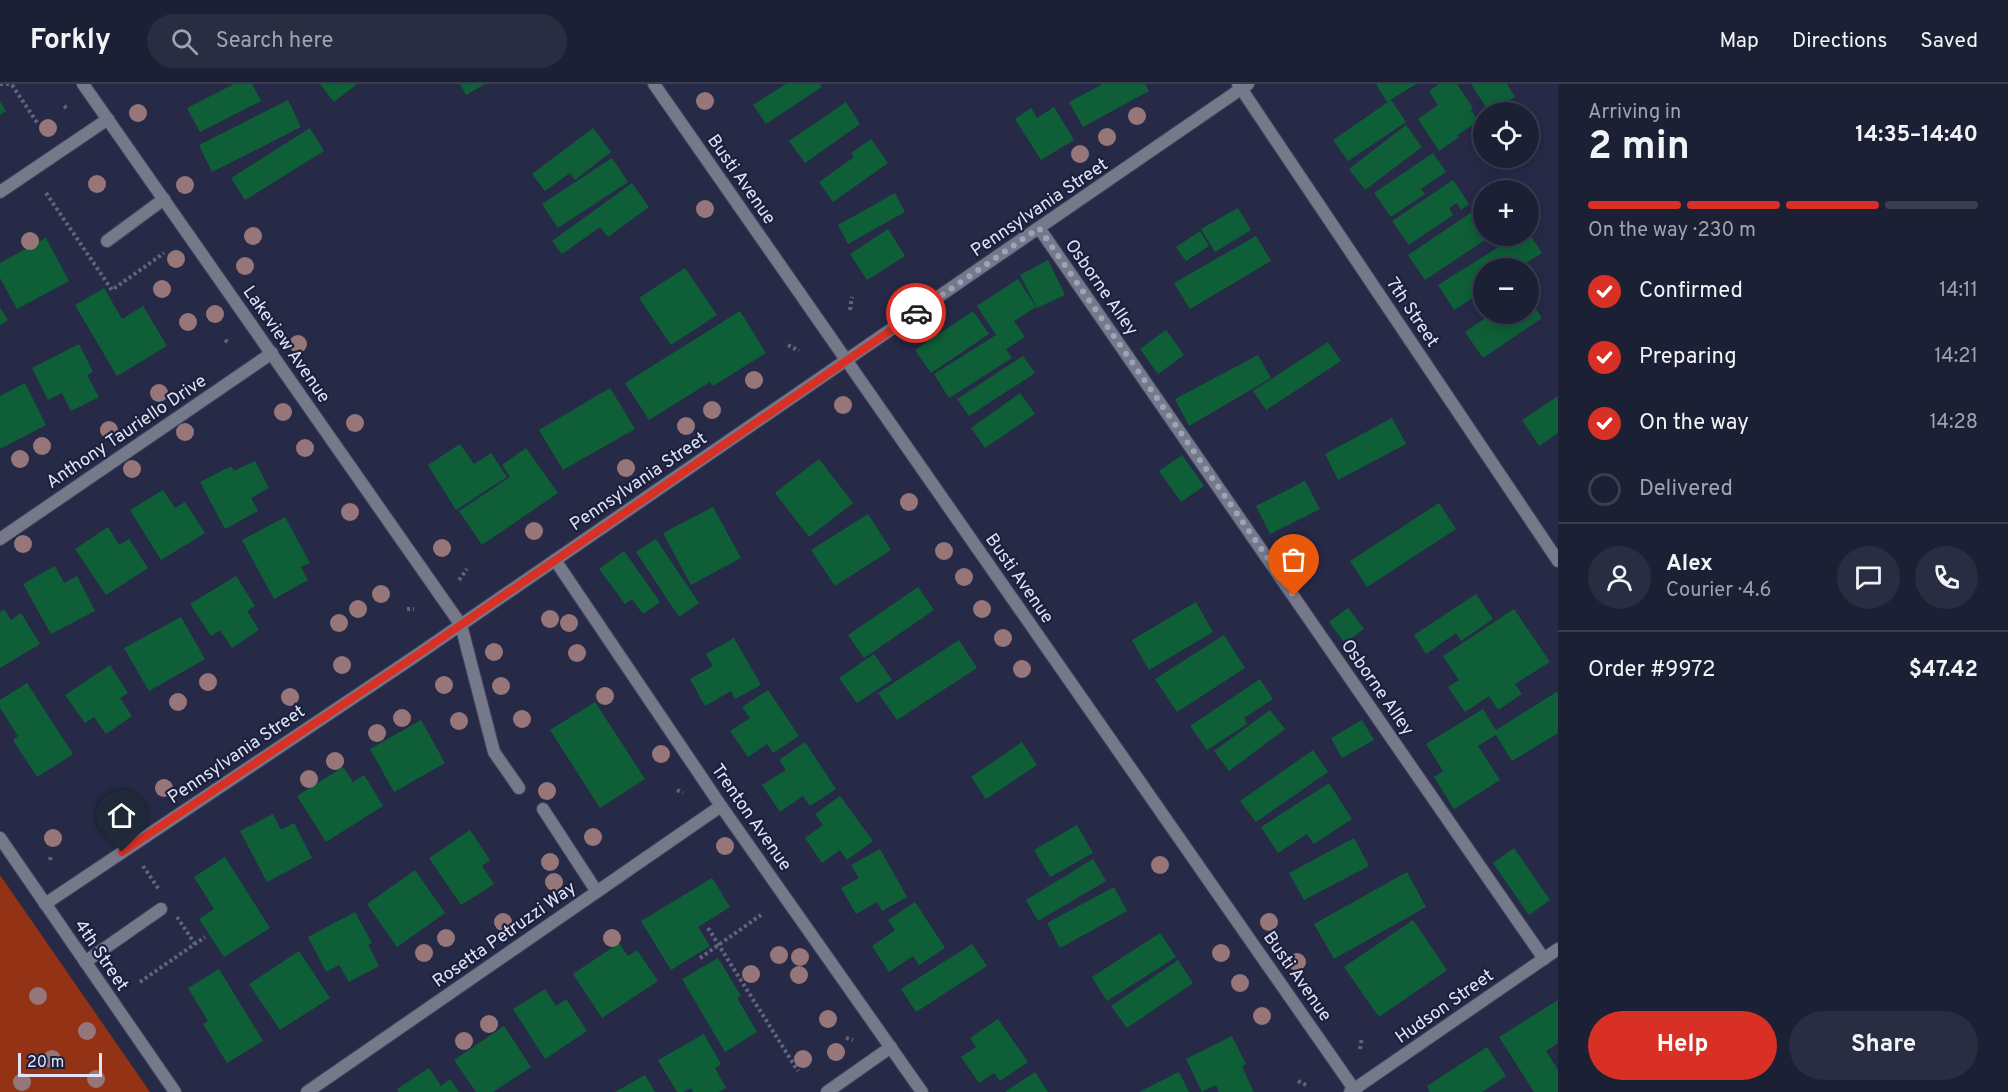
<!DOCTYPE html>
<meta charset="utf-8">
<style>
body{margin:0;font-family:Overpass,sans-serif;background:#292d41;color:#f1f3f6;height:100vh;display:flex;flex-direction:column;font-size:22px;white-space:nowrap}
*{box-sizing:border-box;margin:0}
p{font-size:20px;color:#a0a3ad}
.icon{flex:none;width:33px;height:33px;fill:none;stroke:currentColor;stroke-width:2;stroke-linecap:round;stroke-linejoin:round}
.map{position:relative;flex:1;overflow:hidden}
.drawer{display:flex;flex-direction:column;background:#1c2035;width:450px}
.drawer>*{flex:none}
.fabs{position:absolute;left:1473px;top:18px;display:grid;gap:12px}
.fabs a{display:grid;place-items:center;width:66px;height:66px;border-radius:50%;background:#1c2035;box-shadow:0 3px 15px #0003,0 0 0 2px #3a3e50;font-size:30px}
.scale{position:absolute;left:18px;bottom:15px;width:84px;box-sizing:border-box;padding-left:6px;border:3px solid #e0e4f7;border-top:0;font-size:16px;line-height:21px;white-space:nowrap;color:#e0e4f7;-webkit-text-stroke:4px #1d203d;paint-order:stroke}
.pin{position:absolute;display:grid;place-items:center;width:51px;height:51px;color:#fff;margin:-62px -26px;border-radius:50% 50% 50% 0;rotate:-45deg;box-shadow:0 0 6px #0007}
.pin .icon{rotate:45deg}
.courier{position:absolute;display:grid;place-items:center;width:60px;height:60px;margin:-30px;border:4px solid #d93025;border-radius:50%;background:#fff;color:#222;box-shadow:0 2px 8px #0007}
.summary em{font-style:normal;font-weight:700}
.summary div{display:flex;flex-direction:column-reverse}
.summary{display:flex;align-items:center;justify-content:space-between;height:102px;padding:0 30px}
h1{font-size:39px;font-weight:700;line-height:45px}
.bar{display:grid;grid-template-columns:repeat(4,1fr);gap:9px 6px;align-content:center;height:72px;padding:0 30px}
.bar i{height:8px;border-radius:4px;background:#3a3e50}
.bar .on{background:#d93025}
.bar p{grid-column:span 4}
.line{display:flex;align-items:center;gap:15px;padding:0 30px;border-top:2px solid #3a3e50}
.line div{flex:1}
.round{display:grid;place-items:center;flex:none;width:63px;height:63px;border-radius:32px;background:#292d41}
ol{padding:0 30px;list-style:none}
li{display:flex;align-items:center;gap:18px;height:66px}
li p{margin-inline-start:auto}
li .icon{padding:6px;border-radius:50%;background:#d93025;color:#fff;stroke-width:4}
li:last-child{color:#a0a3ad}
li i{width:33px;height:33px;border:3px solid #3a3e50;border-radius:50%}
.button{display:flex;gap:12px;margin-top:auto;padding:12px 30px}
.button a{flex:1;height:69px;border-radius:36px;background:#d93025;color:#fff;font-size:24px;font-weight:700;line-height:69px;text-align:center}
.button a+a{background:#292d41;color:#f1f3f6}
header{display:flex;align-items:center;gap:36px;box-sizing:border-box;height:84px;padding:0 30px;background:#1c2035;border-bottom:2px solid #3a3e50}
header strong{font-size:28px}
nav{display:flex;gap:33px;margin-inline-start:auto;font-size:21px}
.search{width:420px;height:54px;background:#292d41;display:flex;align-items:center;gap:15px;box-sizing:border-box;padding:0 21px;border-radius:33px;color:#a0a3ad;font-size:22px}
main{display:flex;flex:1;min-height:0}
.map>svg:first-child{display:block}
.green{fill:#933215}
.building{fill:#0e5f38}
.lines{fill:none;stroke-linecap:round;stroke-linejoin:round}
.lane-casing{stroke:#444863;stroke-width:14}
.street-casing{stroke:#444863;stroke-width:14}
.path{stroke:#60647e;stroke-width:4;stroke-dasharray:3 3;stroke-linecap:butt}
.lane{stroke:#767989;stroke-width:12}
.street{stroke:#767989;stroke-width:12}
.tree{fill:#97767a}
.done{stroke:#9fa3b9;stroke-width:6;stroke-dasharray:0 10.8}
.route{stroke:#d93025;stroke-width:8}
.labels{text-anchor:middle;stroke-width:4.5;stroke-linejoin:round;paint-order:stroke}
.street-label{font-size:18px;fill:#e0e4f7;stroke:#1d203d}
</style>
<header>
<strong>Forkly</strong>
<div class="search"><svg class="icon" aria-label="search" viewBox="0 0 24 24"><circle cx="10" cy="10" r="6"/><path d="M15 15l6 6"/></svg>Search here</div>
<nav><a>Map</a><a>Directions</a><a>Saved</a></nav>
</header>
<main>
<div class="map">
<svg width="1558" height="1008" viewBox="0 0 1558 1008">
<rect width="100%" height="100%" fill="#262a47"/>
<path class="green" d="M0 791 150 1008H0Z"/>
<g class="building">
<path d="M234 0H252L261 17 200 48 187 24Z"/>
<path d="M320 0H357L334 18Z"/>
<path d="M460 0H485L466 11Z"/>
<path d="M786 0H820L822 3 766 40 753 21Z"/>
<path d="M1103 0H1145L1149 7 1083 43 1069 18Z"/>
<path d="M1376 0H1416L1387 18Z"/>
<path d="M1439 0H1457L1473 24 1471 26 1478 37 1458 51 1451 41 1459 53 1439 67 1418 35 1438 21 1429 7Z"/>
<path d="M1471 0H1507L1515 13 1489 28Z"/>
<path d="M288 16 301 43 212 88 199 61Z"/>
<path d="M1391 16 1406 38 1348 77 1333 56Z"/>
<path d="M0 17 6 27 0 31Z"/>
<path d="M846 18 860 40 805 79 789 57Z"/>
<path d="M1054 23 1074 56 1041 76 1015 35 1031 24 1037 34Z"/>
<path d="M1406 41 1422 63 1365 106 1349 85Z"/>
<path d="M310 44 324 67 245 116 231 94Z"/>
<path d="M593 44 611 68 575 96 570 89 545 107 532 90Z"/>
<path d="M871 55 888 79 833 118 819 98 854 73 851 69Z"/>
<path d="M1433 69 1446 88 1421 105 1425 110 1391 133 1374 109Z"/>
<path d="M612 74 628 98 558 144 542 120Z"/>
<path d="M1453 96 1469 120 1461 126 1457 119 1449 124 1453 131 1409 161 1392 137Z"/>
<path d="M632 99 649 123 608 153 600 143 562 170 552 157Z"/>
<path d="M895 109 905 128 848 160 838 141Z"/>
<path d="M1484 120V152H1491L1425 196 1408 171Z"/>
<path d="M1238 124 1251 146 1215 168 1201 145Z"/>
<path d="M888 145 905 172 867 196 850 170Z"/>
<path d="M1200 147 1209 162 1186 177 1176 163Z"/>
<path d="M1528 148 1542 169 1517 184H1484V207L1454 226 1438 201 1516 152H1528Z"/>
<path d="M1256 152 1271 177 1190 225 1174 199Z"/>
<path d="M46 154 69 197 17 225 0 194V179Z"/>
<path d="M1048 176 1065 211 1037 224 1020 191Z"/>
<path d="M685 184 717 231 671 261 639 214Z"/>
<path d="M1018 195 1036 223 1014 237 1025 253 1006 265 1012 274 949 314 934 290 996 251 977 222Z"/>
<path d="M104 204 122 235 143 222 167 262 117 292 75 221Z"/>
<path d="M1528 214 1542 234 1483 274 1465 248 1491 230H1528Z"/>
<path d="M0 224 8 236 0 241Z"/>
<path d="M740 227 766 269 713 302 710 298 649 336 625 299Z"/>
<path d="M973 227 989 250 931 289 915 266Z"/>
<path d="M1166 246 1184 271 1158 290 1140 265Z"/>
<path d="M1328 258 1341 277 1266 326 1253 307Z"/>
<path d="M79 260 93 288 87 291 99 313 71 327 62 309 48 316 32 284Z"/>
<path d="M1258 271 1271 294 1189 342 1175 315Z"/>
<path d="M1023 272 1035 289 969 332 957 315Z"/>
<path d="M25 299 46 341 0 365V312Z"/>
<path d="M610 304 635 345 563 386 539 346Z"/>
<path d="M1020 309 1035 330 985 364 971 344Z"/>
<path d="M1558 312V349L1539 362 1522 336Z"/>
<path d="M1392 334 1406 360 1338 396 1325 370Z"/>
<path d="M460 360 474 380 491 369 507 393 456 426 428 381Z"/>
<path d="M526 364 558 409 482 461 459 427 510 393 502 381Z"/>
<path d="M1182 371 1204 402 1181 418 1159 387Z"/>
<path d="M819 375 853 419 809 453 775 409Z"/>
<path d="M255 377 269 404 251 414 258 427 225 445 200 398 231 382 234 387Z"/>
<path d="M1305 397 1320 425 1270 450 1256 422Z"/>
<path d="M163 406 175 424 185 418 205 449 161 476 130 426Z"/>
<path d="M1439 419 1456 445 1367 503 1350 477Z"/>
<path d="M713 423 741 474 691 501 663 449Z"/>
<path d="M868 430 891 466 835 502 811 466Z"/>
<path d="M285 433 310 479 301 483 308 496 274 515 242 456Z"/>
<path d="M108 443 119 461 129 455 148 484 106 511 75 465Z"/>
<path d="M656 455 699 519 679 533 636 468Z"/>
<path d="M624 467 660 518 643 530 632 515 625 520 599 485Z"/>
<path d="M55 482 64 499 77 492 95 527 51 550 23 500Z"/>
<path d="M236 492 255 522 247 527 259 546 232 564 220 546 211 552 190 520Z"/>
<path d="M918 503 934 526 864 574 848 551Z"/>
<path d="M1476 510 1493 535 1461 557 1456 549 1426 570 1414 551Z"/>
<path d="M1196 518 1213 548 1149 586 1132 556Z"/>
<path d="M1348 524 1364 545 1345 559 1329 538Z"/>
<path d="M4 525 11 536 21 529 40 560 0 584V528Z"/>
<path d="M1514 525 1550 578 1515 600 1522 610 1498 626 1489 612 1465 628 1448 603 1459 596 1443 572Z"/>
<path d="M181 533 205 575 149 607 124 564Z"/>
<path d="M1224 551 1245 584 1177 628 1155 595Z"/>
<path d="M734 554 761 601 735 615 731 607 705 622 690 595 713 582 706 570Z"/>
<path d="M959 556 977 584 897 636 878 609Z"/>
<path d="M874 570 892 596 857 619 839 594Z"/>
<path d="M110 581 128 609 120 614 132 632 106 650 94 633 85 639 65 611Z"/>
<path d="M1260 595 1273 615 1244 634 1247 640 1207 666 1190 642Z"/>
<path d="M27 599 73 670 37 693 13 656 18 652 0 624V616Z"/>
<path d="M768 606 799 652 773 669 767 660 748 673 730 647 750 634 742 623Z"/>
<path d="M1558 607V649L1512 677 1496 651 1478 662 1500 696 1454 725 1434 693 1443 687 1426 660 1483 625 1496 646Z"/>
<path d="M595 618 645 695 600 724 550 646Z"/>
<path d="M1270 626 1285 645 1229 687 1214 667Z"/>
<path d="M421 636 445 679 394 708 370 665Z"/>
<path d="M1362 636 1374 656 1342 674 1331 654Z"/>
<path d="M805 658 836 705 810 722 803 712 780 728 762 701 786 686 779 676Z"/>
<path d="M1022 658 1037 681 986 715 971 693Z"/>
<path d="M1313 666 1328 688 1256 738 1240 717Z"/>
<path d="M343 683 353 698 364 691 383 722 326 758 297 712Z"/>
<path d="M1329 699 1352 735 1314 760 1307 750 1278 769 1261 743Z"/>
<path d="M840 712 873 757 847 776 840 766 822 779 805 754 823 741 815 730Z"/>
<path d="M273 730 281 746 294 739 312 774 267 798 240 747Z"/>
<path d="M1077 741 1093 769 1050 793 1034 766Z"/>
<path d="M470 746 490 776 482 782 494 800 461 821 429 774Z"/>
<path d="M1354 754 1369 782 1304 816 1289 789Z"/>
<path d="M1514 764 1550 816 1529 831 1493 779Z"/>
<path d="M880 765 907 813 882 827 877 818 856 830 841 804 859 794 851 781Z"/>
<path d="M225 773 270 844 224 873 199 835 214 825 194 793Z"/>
<path d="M1093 775 1106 797 1038 837 1026 816Z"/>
<path d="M415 786 445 829 397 863 367 820Z"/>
<path d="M1407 788 1426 823 1334 875 1314 840Z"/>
<path d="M712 794 730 823 698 843 710 862 671 886 641 837Z"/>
<path d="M1114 803 1127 827 1060 864 1047 839Z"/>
<path d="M915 818 945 864 919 881 913 872 889 888 872 862 895 846 888 836Z"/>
<path d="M355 828 372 859 368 861 379 882 349 898 339 881 326 888 308 853Z"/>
<path d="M1413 836 1447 886 1379 933 1344 883Z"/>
<path d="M1160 849 1176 873 1107 917 1092 893Z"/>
<path d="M619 859 628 872 637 866 658 897 602 934 573 890Z"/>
<path d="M972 860 987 882 916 928 901 905Z"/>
<path d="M299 867 330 914 280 946 249 900Z"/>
<path d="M718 874 741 912 737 914 757 948 725 968 682 895Z"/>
<path d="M1178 876 1193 899 1127 944 1111 922Z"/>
<path d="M219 885 263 957 227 979 203 940 208 937 188 904Z"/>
<path d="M545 905 556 922 566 915 587 947 545 975 513 925Z"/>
<path d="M1558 916V959L1546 967 1558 986V1008H1534L1499 953Z"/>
<path d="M998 935 1028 978 1000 997 994 989 979 999 961 973 976 963 970 954Z"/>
<path d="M504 942 531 983 493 1008H476L454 976Z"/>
<path d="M704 950 721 980 715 984 726 1004 719 1008H693L691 1004 683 1008H677L658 976Z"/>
<path d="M1232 952 1246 980 1242 983 1254 1008H1219L1216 1001 1202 1008 1186 975Z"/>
<path d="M1487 963 1506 992 1482 1008H1430L1427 1002Z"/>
<path d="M429 984 441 1002 450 995 459 1008H399L397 1005Z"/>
<path d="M1035 988 1048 1008H1007L1006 1007Z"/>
<path d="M1179 988 1189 1008H1139Z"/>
<path d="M645 991 655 1008H615Z"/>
</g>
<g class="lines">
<defs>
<g id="lane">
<path d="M1039 144 1544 875"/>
<path d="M107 157 164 115"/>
<path d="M461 541 494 668 519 704"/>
<path d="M543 725 597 808"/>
<path d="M85 878 161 825"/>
</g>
<g id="street">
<path d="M83 0 461 541"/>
<path d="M654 0 1356 1008"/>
<path d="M1238 0 1558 477"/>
<path d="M0 108 108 35"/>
<path d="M0 455 272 269"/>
<path d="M555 476 721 722 922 1008"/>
<path d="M0 754 175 1008"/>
<path d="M45 820 414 573 1248 0"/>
<path d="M307 1008 721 722"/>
<path d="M827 1008 891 963"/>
<path d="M1350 1008 1558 865"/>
</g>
</defs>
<use href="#lane" class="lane-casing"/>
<use href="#street" class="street-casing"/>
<g class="path">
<path d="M0 0H14"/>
<path d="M12 1 38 40"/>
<path d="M64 22 68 25"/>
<path d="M46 109 112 206 164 169"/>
<path d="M850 226 852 213"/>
<path d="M225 256 229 259"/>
<path d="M788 261 799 267"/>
<path d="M459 496 467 485"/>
<path d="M407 525H414"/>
<path d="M677 706 683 709"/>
<path d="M50 776 51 771"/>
<path d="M143 782 160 807"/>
<path d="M177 833 195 860"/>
<path d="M708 844 798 987"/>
<path d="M700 874 761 831"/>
<path d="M140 898 205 853"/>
<path d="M846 954 853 956"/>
<path d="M1360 965 1362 953"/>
<path d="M1298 997 1308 1002"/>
</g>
<use href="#lane" class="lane"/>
<use href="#street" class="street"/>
</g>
<g class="tree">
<circle cx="705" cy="17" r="9"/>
<circle cx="138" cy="29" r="9"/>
<circle cx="1137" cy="32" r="9"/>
<circle cx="48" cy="44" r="9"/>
<circle cx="1107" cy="53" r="9"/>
<circle cx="1080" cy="70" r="9"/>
<circle cx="97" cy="100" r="9"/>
<circle cx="185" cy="101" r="9"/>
<circle cx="705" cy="125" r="9"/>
<circle cx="253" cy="152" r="9"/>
<circle cx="30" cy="157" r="9"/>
<circle cx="176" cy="175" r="9"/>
<circle cx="245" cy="182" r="9"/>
<circle cx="162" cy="205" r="9"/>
<circle cx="215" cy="230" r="9"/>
<circle cx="188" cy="238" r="9"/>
<circle cx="298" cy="260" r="9"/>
<circle cx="754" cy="296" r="9"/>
<circle cx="159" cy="309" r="9"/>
<circle cx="843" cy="321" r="9"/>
<circle cx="712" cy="326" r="9"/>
<circle cx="283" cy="328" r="9"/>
<circle cx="355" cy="339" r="9"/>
<circle cx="686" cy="342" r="9"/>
<circle cx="109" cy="346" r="9"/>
<circle cx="185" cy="348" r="9"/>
<circle cx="42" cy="362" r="9"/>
<circle cx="305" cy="364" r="9"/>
<circle cx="20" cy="375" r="9"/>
<circle cx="626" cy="384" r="9"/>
<circle cx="132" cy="385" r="9"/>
<circle cx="909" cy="418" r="9"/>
<circle cx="350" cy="428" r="9"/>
<circle cx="534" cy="447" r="9"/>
<circle cx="23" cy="460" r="9"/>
<circle cx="442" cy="464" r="9"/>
<circle cx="944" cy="467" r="9"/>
<circle cx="964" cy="493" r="9"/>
<circle cx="381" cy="510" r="9"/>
<circle cx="358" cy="525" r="9"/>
<circle cx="982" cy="525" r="9"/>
<circle cx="550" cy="535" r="9"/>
<circle cx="339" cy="539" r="9"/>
<circle cx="569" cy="539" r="9"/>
<circle cx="1003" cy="554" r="9"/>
<circle cx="494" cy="568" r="9"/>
<circle cx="577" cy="569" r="9"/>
<circle cx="342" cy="581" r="9"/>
<circle cx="1022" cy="585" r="9"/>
<circle cx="208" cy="598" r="9"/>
<circle cx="444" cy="601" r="9"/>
<circle cx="501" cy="602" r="9"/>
<circle cx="605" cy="612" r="9"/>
<circle cx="290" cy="613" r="9"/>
<circle cx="178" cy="618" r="9"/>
<circle cx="402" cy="634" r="9"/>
<circle cx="522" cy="635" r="9"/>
<circle cx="459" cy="637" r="9"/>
<circle cx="377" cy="649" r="9"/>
<circle cx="661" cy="670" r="9"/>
<circle cx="335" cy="677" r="9"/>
<circle cx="309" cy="695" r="9"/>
<circle cx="164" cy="704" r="9"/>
<circle cx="547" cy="707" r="9"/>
<circle cx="122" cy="734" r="9"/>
<circle cx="593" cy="753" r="9"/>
<circle cx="53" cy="754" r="9"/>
<circle cx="725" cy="762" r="9"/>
<circle cx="550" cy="778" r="9"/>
<circle cx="1160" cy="781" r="9"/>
<circle cx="554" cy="798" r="9"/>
<circle cx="503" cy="838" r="9"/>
<circle cx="1269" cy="838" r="9"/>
<circle cx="446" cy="854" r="9"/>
<circle cx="612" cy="854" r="9"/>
<circle cx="424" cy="869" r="9"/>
<circle cx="1221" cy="869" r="9"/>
<circle cx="779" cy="871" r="9"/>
<circle cx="800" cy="873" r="9"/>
<circle cx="1297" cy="878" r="9"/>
<circle cx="751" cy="890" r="9"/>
<circle cx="799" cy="891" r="9"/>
<circle cx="1240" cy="899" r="9"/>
<circle cx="38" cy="912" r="9"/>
<circle cx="1262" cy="932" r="9"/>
<circle cx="828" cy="935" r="9"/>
<circle cx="489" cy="940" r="9"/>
<circle cx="87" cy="947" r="9"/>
<circle cx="464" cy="957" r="9"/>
<circle cx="836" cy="968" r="9"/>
<circle cx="52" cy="975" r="9"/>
<circle cx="803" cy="975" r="9"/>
<circle cx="96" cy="995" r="9"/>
<circle cx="22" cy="998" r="9"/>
</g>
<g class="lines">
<path class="done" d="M916 229 1039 144 1294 512"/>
<path class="route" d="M122 768 414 573 916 229"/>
</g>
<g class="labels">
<g class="street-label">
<text transform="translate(742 95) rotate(55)" y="6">Busti Avenue</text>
<text transform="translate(1039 123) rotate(-34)" y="6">Pennsylvania Street</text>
<text transform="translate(1102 203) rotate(55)" y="6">Osborne Alley</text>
<text transform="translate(1413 228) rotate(56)" y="6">7th Street</text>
<text transform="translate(287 260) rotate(55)" y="6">Lakeview Avenue</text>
<text transform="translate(126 347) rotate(-34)" y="6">Anthony Tauriello Drive</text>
<text transform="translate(638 397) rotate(-34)" y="6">Pennsylvania Street</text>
<text transform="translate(1020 494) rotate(55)" y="6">Busti Avenue</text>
<text transform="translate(1378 603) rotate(55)" y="6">Osborne Alley</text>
<text transform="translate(236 670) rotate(-34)" y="6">Pennsylvania Street</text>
<text transform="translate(752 733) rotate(55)" y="6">Trenton Avenue</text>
<text transform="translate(504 850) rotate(-35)" y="6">Rosetta Petruzzi Way</text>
<text transform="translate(102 871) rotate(56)" y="6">4th Street</text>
<text transform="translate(1298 892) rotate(55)" y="6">Busti Avenue</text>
<text transform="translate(1444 922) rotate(-35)" y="6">Hudson Street</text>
</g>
</g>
</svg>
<div class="fabs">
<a><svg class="icon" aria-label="locate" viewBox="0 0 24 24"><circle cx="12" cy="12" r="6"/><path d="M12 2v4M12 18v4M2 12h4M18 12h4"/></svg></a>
<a>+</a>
<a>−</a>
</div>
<div class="scale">20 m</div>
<div class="pin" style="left:1294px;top:512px;background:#ea580c"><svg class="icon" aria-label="bag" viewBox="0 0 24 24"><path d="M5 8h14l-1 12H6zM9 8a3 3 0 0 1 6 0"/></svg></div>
<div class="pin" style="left:122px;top:768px;background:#1f2937"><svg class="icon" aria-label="home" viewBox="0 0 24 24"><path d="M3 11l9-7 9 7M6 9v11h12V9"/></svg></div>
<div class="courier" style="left:916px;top:229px"><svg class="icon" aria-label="car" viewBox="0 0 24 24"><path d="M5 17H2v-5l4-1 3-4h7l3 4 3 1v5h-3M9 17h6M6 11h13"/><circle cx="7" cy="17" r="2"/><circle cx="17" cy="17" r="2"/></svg></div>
</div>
<section class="drawer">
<div class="summary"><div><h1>2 min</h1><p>Arriving in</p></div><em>14:35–14:40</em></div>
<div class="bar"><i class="on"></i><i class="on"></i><i class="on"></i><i></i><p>On the way · 230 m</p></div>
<ol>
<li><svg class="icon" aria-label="check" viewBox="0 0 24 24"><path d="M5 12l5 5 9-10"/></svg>Confirmed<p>14:11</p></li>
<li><svg class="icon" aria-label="check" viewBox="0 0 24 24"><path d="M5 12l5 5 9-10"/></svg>Preparing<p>14:21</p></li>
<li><svg class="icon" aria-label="check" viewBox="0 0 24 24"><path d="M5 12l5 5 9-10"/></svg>On the way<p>14:28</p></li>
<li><i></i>Delivered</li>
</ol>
<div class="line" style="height:108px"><a class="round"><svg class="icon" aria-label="person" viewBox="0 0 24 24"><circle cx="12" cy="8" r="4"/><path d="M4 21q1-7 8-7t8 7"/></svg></a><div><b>Alex</b><p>Courier · 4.6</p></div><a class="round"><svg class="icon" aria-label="chat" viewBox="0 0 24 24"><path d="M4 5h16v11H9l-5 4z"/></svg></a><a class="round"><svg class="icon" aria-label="phone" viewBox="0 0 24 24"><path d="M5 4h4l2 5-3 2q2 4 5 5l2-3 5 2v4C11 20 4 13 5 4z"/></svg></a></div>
<div class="line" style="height:78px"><div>Order #9972</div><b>$47.42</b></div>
<div class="button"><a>Help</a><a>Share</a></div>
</section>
</main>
